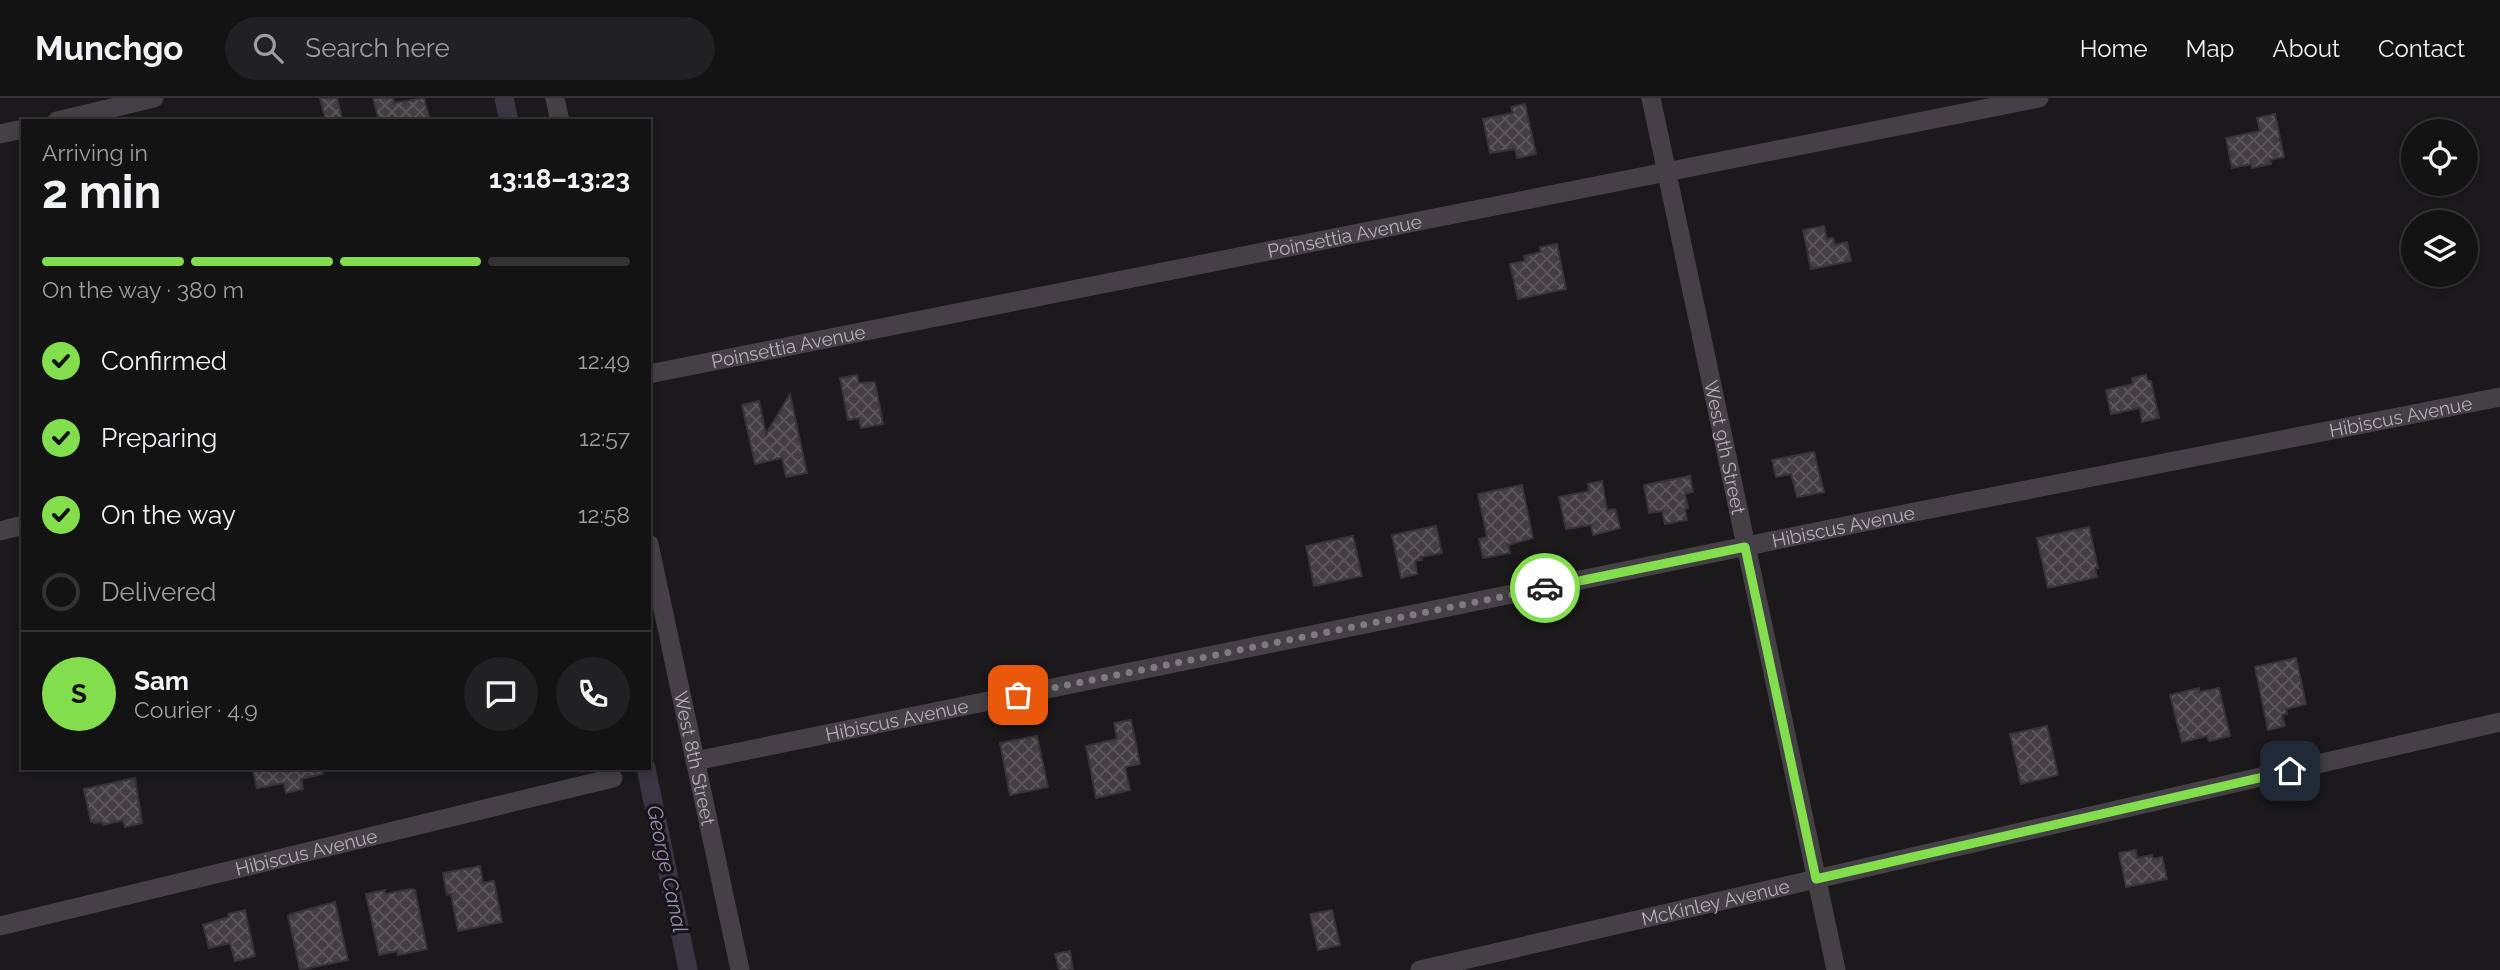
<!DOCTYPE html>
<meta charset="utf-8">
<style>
body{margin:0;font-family:Raleway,sans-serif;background:#212022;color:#f1f3f6;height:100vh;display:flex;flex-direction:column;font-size:26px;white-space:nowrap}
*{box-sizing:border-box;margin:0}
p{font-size:23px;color:#9d9ea0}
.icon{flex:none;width:38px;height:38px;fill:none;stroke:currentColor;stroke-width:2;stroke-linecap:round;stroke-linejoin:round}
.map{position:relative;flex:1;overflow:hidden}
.details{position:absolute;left:21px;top:21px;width:630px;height:651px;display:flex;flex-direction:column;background:#141314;border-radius:0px;box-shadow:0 4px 10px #0003,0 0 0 2px #333234}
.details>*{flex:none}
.tools{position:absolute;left:2401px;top:21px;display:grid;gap:14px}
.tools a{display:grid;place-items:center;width:77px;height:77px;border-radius:50%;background:#141314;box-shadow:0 4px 10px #0003,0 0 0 2px #333234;font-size:35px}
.pin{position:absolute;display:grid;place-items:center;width:60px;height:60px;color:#fff;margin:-30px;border-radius:14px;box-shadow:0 4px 10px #0006}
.courier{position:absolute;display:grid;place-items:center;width:70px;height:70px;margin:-35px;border:5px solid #83de4e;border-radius:50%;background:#fff;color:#222;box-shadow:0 2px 9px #0007}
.head em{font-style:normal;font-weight:700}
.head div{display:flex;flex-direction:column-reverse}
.head{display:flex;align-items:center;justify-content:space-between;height:119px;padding:0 21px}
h1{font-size:46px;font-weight:700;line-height:52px}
.bar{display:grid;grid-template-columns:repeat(4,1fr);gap:10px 7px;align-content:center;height:84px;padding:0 21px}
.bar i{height:9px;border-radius:5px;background:#333234}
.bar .active{background:#83de4e}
.bar p{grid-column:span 4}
.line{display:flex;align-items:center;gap:18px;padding:0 21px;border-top:2px solid #333234}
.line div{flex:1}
.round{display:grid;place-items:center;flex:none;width:74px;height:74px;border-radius:37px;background:#212022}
ol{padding:0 21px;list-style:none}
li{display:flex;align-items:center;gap:21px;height:77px}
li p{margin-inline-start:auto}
li .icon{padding:7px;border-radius:50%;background:#83de4e;color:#111;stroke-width:4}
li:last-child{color:#9d9ea0}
li i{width:38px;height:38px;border:4px solid #333234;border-radius:50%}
header{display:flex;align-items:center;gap:42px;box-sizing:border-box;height:98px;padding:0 35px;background:#141314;border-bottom:2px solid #333234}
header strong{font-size:33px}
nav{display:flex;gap:38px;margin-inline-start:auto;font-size:24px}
.search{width:490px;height:63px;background:#212022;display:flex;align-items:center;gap:18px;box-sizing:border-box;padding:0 24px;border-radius:38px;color:#9d9ea0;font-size:26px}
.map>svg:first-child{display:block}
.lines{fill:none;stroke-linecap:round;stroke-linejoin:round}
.canal{stroke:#3a3543;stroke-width:19}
.building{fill:url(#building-cross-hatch);stroke:#373437;stroke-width:2}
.minor{stroke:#444045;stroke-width:19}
.done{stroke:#7f7982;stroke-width:7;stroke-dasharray:0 12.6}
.route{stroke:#83de4e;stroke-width:9}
.labels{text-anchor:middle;stroke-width:6;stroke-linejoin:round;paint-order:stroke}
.street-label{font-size:19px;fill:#b5adb9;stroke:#161416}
.water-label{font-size:21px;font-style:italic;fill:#9a89b0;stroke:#161416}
</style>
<header>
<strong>Munchgo</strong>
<div class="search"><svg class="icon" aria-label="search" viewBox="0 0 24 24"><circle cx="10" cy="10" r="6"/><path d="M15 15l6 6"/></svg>Search here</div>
<nav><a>Home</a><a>Map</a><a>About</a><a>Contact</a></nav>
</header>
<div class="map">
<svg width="2500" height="872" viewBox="0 0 2500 872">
<defs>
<pattern id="building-cross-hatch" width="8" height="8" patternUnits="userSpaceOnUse" patternTransform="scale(1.75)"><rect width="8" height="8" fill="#423e42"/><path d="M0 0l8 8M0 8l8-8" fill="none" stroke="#5b575b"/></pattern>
</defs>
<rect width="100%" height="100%" fill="#1b191b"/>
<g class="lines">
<g class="canal">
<path d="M504 0 509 23"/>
<path d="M646 670 688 872"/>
</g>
</g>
<g class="building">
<path d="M320 0H337L343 23H326Z"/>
<path d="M373 0H393L394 5 424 0 430 23H379Z"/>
<path d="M1525 6 1536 56 1517 60 1515 51 1490 55 1483 21 1513 15 1511 9Z"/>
<path d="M2275 16 2284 59 2270 62 2271 66 2252 70 2251 66 2232 70 2226 40 2260 33 2257 20Z"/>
<path d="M1824 128 1827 141 1833 140 1835 147 1847 144 1851 163 1811 171 1803 132Z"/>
<path d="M1557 146 1566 191 1518 201 1510 166 1525 163 1524 158 1541 154 1540 149Z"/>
<path d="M857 277 859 285 875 284 883 326 861 330 859 320 848 322 840 280Z"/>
<path d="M2146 277 2148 283H2151L2159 320 2142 324 2140 310 2111 316 2106 292 2133 286 2132 280Z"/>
<path d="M790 296 807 375 786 379 782 360 755 366 742 307 759 303 766 336Z"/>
<path d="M1814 354 1824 394 1797 399 1791 376 1776 379 1772 362Z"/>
<path d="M1690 378 1693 394 1685 396 1688 410 1685 411 1687 422 1665 426 1662 413 1649 415 1644 387Z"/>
<path d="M1602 383 1607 412 1615 411 1620 430 1593 437 1591 427 1566 431 1559 399 1589 393 1588 386Z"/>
<path d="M1522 387 1533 440 1508 447 1510 455 1483 460 1479 441 1487 439 1478 396Z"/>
<path d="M1436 428 1442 455 1421 459 1422 462 1415 463 1417 476 1401 480 1392 437Z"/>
<path d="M2089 429 2098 470H2095L2097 479 2048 490 2037 440Z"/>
<path d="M1353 438 1362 478 1314 488 1306 448Z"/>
<path d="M2296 560 2306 606 2286 611 2287 616 2282 617 2285 628 2268 632 2255 569Z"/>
<path d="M2199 590V594L2219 590 2230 638 2209 643 2207 638 2182 644 2170 597Z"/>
<path d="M1131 622 1140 666 1125 669 1130 692 1096 700 1086 648 1117 641 1114 625Z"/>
<path d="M2047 628 2058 677 2021 686 2010 636Z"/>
<path d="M1037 638 1048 689 1010 697 1000 645Z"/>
<path d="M252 670H322L323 676 301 681 303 691 286 695 284 685 257 690Z"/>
<path d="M135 680 142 725 125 729 123 722 103 727 102 724 94 725V723L91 724 84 691Z"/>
<path d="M2136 752 2137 760 2152 757 2153 761 2162 759 2167 781 2126 789 2119 755Z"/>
<path d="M480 768 483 785 494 783 502 824 458 833 451 796 447 797 443 775Z"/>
<path d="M411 791 415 792 427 851 398 857 397 853 379 857 366 796 385 792V796Z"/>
<path d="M335 804 348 862 300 872 288 818 291 816Z"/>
<path d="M245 812 255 858 235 863 230 845 209 850 203 827 229 819 228 816Z"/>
<path d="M1332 812 1340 847 1318 852 1310 816Z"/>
<path d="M1070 853 1073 872H1059L1055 856Z"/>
</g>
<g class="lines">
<g class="minor">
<path d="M555 0 560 23"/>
<path id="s1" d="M1651 0 1836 872"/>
<path d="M57 23 154 0"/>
<path d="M0 36 23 31"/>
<path id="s2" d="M649 276 2039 0"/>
<path d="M0 433 23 427"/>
<path id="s3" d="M649 446 740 872"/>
<path id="s4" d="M695 663 1879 421 2500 299"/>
<path id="s5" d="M0 828 613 680"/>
<path id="s6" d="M1420 872 2500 624"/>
</g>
</g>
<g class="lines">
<path class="done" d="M1018 597 1545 490"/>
<path class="route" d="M1545 490 1745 449 1816 781 2290 673"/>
</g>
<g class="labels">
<g class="street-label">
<text dy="7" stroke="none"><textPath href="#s2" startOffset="709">Poinsettia Avenue</textPath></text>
<text dy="7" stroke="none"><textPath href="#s2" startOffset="142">Poinsettia Avenue</textPath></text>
<text dy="7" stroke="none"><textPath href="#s4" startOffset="1740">Hibiscus Avenue</textPath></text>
<text dy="7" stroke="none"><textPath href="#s1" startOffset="357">West 9th Street</textPath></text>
<text dy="7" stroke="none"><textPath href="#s4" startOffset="1172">Hibiscus Avenue</textPath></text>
<text dy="7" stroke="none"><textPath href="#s4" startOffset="206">Hibiscus Avenue</textPath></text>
<text dy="7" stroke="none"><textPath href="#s3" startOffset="219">West 8th Street</textPath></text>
<text dy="7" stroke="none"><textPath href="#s5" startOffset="315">Hibiscus Avenue</textPath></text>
<text dy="7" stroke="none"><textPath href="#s6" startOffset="303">McKinley Avenue</textPath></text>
</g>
<g class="water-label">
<text transform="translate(667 771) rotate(78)" y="7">George Canal</text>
</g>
</g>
</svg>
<div class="tools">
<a><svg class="icon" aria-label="locate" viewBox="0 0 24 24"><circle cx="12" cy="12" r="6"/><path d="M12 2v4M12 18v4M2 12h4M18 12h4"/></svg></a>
<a><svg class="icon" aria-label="layers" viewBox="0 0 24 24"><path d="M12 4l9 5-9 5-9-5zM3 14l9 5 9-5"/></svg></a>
</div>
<div class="pin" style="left:1018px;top:597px;background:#ea580c"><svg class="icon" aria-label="bag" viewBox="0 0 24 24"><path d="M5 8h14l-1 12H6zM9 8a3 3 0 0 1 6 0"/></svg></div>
<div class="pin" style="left:2290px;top:673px;background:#1f2937"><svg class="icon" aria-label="home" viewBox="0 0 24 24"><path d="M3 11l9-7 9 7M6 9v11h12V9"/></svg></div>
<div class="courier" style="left:1545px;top:490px"><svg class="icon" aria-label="car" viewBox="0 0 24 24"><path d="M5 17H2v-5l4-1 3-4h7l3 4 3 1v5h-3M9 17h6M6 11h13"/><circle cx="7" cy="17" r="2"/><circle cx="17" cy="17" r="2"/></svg></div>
<section class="details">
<div class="head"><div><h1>2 min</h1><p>Arriving in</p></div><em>13:18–13:23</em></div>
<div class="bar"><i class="active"></i><i class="active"></i><i class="active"></i><i></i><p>On the way · 380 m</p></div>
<ol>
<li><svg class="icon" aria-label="check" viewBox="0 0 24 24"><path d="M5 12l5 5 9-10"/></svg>Confirmed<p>12:49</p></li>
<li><svg class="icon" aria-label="check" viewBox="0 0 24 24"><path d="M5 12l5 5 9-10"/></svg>Preparing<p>12:57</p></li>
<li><svg class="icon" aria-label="check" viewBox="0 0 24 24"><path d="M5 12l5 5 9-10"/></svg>On the way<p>12:58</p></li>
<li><i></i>Delivered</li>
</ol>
<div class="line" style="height:126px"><b class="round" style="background:#83de4e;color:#111">S</b><div><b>Sam</b><p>Courier · 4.9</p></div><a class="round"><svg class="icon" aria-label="chat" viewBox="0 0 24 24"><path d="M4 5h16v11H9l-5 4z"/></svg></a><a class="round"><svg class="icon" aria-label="phone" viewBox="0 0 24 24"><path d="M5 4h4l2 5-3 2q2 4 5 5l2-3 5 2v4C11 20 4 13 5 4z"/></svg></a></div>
</section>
</div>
